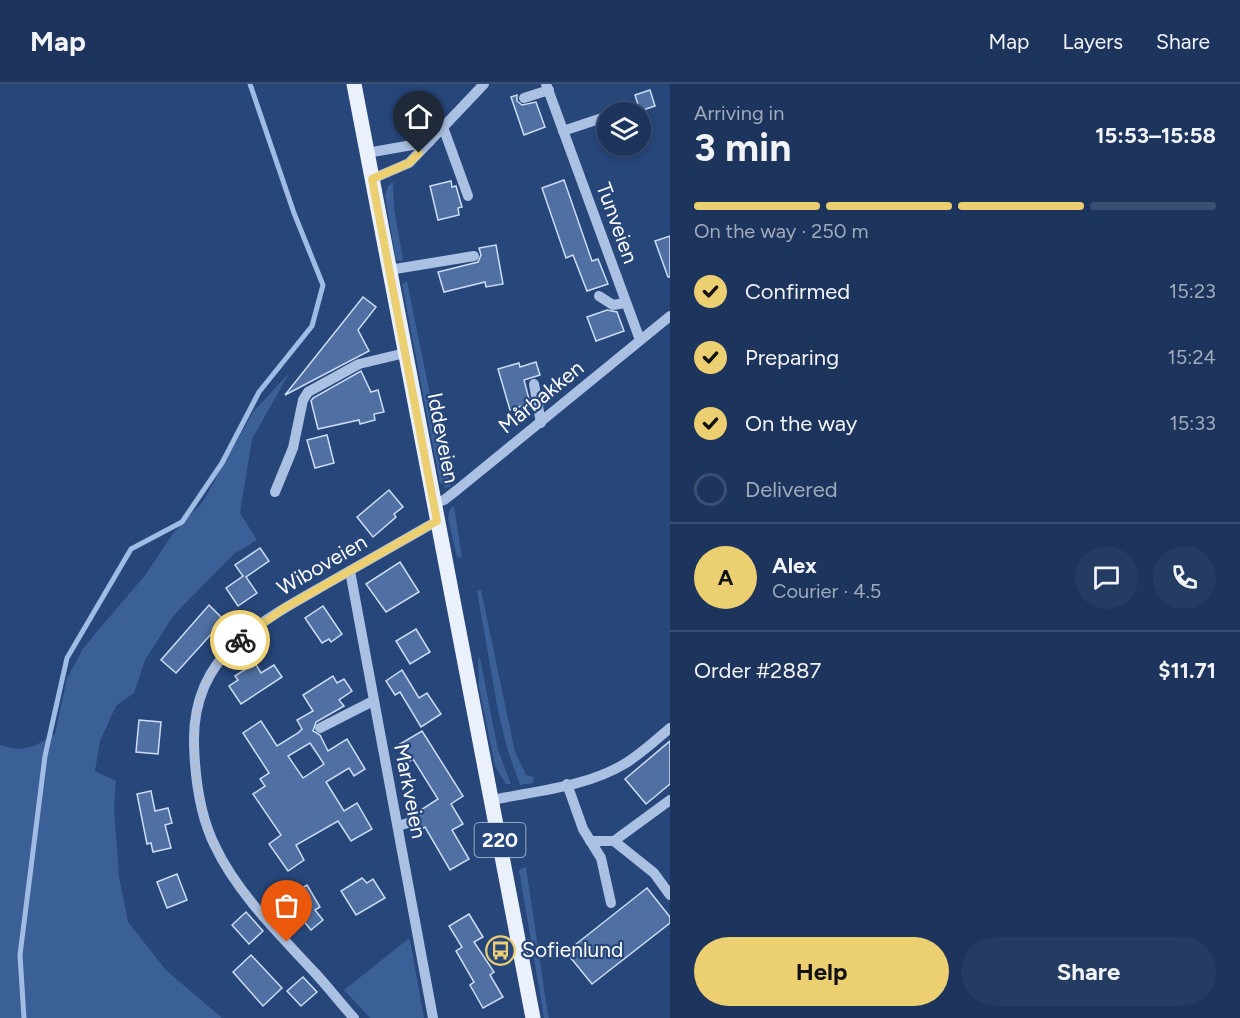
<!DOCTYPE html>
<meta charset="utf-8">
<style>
body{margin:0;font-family:Figtree,sans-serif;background:#253c62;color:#f1f3f6;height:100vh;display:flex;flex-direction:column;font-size:22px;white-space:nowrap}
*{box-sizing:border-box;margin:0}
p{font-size:20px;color:#a0aabb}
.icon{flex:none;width:33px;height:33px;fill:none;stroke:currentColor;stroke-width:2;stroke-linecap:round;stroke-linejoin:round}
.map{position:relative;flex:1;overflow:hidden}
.details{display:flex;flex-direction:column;background:#1d345c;width:570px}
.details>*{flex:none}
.buttons{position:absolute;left:597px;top:18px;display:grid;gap:12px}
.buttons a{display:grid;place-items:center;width:54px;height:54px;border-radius:50%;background:#1d345c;box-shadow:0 3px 9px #0003,0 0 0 2px #3b4f72;font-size:30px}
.pin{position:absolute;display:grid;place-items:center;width:51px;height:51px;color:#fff;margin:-62px -26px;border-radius:50% 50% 50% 0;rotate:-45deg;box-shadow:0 0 6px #0007}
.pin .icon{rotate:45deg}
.courier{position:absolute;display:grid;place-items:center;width:60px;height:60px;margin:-30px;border:4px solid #ebcf71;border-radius:50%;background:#fff;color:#222;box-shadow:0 2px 8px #0007}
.head em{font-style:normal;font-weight:700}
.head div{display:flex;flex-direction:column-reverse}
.head{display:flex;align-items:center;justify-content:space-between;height:102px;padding:0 24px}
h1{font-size:39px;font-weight:700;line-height:45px}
.bar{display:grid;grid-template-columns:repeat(4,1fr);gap:9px 6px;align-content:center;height:72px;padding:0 24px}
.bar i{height:8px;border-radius:4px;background:#3b4f72}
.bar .on{background:#ebcf71}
.bar p{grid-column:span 4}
.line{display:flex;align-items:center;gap:15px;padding:0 24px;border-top:2px solid #3b4f72}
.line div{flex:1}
.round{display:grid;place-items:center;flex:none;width:63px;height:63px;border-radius:32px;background:#253c62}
ol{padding:0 24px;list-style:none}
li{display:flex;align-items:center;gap:18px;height:66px}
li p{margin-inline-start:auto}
li .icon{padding:6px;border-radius:50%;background:#ebcf71;color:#111;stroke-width:4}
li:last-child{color:#a0aabb}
li i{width:33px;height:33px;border:3px solid #3b4f72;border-radius:50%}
.action{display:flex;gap:12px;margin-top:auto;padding:12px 24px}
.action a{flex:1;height:69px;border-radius:36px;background:#ebcf71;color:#111;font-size:24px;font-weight:700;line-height:69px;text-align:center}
.action a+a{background:#253c62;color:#f1f3f6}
header{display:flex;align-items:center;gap:36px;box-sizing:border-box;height:84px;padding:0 30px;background:#1d345c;border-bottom:2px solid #3b4f72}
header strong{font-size:28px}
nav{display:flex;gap:33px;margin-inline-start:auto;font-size:21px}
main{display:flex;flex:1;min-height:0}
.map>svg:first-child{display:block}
.green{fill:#3b5f97}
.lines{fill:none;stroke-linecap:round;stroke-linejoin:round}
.stream{stroke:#a0bbe4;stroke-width:5}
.building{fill:#5070a3;stroke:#cddcf3;stroke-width:1.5;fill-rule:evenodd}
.minor{stroke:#abc1e3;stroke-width:10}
.major{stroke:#eaf0fc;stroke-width:15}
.done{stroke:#b3bed0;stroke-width:6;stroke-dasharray:0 10.8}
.route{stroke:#ebcf71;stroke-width:8}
.labels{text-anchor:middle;stroke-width:4.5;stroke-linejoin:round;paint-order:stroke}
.shield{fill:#27467a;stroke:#bec8d7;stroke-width:1.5}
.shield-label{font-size:20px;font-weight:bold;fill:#fff}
.street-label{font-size:21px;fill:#fff;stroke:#27467a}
.poi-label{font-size:21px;fill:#fff;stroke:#27467a;text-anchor:start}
</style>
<header>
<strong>Map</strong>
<nav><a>Map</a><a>Layers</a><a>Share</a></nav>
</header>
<main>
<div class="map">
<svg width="670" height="934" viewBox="0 0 670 934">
<rect width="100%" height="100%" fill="#27467a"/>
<g class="green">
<path d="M393 98 394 124 403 176 401 177 396 176 385 112 388 102Z"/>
<path d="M407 197 440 360 451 402 446 404 440 399 402 200Z"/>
<path d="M290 288 252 355 240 429 257 456 234 470 174 531 145 576 134 609 116 622 100 657 95 687 116 697 114 724 119 792 128 838 166 886 222 934H0V661C25 669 34 663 55 650L67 594 84 563 146 490 174 448 202 419 253 328Z"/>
<path d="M454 422 462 474 457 473 448 434 450 425Z"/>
<path d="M481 506 515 668 526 691 534 693 533 699 520 701 507 664 498 627 477 507Z"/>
<path d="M480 574 498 666 511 700H506L495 682 479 603 478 575Z"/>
<path d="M526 783 548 931 549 934H544L519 786Z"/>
<path d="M408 855 410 856 424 934H370L344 906Z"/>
</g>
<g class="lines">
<path class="stream" d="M24 934 20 871 45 672 67 574 131 465 182 438 222 379 259 308 312 242 323 201 294 129 250 0"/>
</g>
<g class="building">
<path d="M650 6 655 22 640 27 635 11Z"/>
<path d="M517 11V17L522 21 536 18 545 43 524 51 511 13Z"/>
<path d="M564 96 592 177 598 175 608 200 587 207 573 171 566 174 542 104Z"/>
<path d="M451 97 452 103 456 102 462 123 458 124 459 131 438 136 430 102Z"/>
<path d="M670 152V193H668L655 157Z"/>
<path d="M496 161 503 200 486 203 485 198 444 208 438 188 478 178 481 171 479 164Z"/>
<path d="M363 213 376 223 358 246 369 267 285 311Z"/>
<path d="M607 226 617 228 624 247 596 257 587 233Z"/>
<path d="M536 278 540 291 524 296 530 319 510 326 498 285 519 279 520 283Z"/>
<path d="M361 287 371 308 378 306 384 328 374 330 375 336 360 340 359 336 318 345 311 317 313 314Z"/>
<path d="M327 351 334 379 315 384 307 356Z"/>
<path d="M389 406 403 423 394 430 396 433 373 453 357 433Z"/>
<path d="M260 464 269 477 246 493 257 509 238 522 226 504 243 492 235 481Z"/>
<path d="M400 478 419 508 386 528 366 500Z"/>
<path d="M209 521 224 536 176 589 161 576Z"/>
<path d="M323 522 342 550 331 558 329 555 322 559 305 534Z"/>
<path d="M416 545 430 568 410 580 396 557Z"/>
<path d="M255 579 261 589 274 581 282 593 241 620 229 602 238 596 235 592Z"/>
<path d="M402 586 419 614 427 609 441 630 421 643 400 608 395 611 386 597Z"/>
<path d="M333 592 337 599 344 595 352 607 339 616 344 622 316 638 313 647 320 651 328 667 347 655 365 685 354 692 349 684 326 698 344 727 357 719 372 745 351 757 338 737 296 761 304 776 288 787 269 760 281 751 253 710 265 702 260 695 269 689 243 649 261 637 277 662 298 649 302 645 297 636 313 627 303 611ZM310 659 324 680 303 694 288 672Z"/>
<path d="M139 636 161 638 158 670 136 668Z"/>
<path d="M422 647 463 712 451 720 463 740 452 746 469 775 450 786 425 743 420 746 418 735 413 731 438 715 413 675 410 677 400 660Z"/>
<path d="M670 657V700L646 720 625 695Z"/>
<path d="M151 707 155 727 168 724 172 739 165 741 171 764 153 768 151 759 147 760 137 710Z"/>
<path d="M177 790 187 816 167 824 157 798Z"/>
<path d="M362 794 367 799 373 795 385 814 356 831 341 807Z"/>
<path d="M307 801 320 823 315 826 323 836 311 846 301 834 298 836 285 814Z"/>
<path d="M647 804 670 833V839L592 900 566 868Z"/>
<path d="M246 828 263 847 249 860 232 841Z"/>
<path d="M469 830 483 853 474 858 494 888 490 891 503 913 483 924 470 901 474 898 456 867 462 863 449 842Z"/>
<path d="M251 871 282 904 263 922 233 888Z"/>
<path d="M303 893 317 908 301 922 287 907Z"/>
</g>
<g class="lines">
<g class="minor">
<path d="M546 0 640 256"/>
<path d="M524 14 549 6"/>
<path d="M617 28 621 27"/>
<path d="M443 43 468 112"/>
<path d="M563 47 608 32"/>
<path d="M429 58 484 0"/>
<path d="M367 69 429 58 409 79 372 95"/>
<path d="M389 186 474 172"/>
<path d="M599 212 613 221 625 219"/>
<path d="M534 300 541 339"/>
<path d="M537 321 565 294"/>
<path d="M275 408 293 364 303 316 308 308 359 280 405 269"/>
<path d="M434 419 444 416 457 406 670 232"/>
<path d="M350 487 433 934"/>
<path d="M320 644 373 617"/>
<path d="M567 700 583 745 601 774 611 819"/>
<path d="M492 716C536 707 587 703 626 679 642 669 656 656 670 644"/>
<path d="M398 742 411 738"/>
<path d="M590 757H614L670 716"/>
<path d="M614 757 654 789 670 811"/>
<path d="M354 934C341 920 329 904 316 890 281 852 237 809 215 762 200 732 195 694 194 660 193 621 206 586 236 559 262 536 293 519 323 502 361 480 399 459 437 437"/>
</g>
<path class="major" d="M354 0 533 934"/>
</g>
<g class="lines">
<path class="done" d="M240 556C188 597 188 664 203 724 206 737 209 751 215 763 233 798 261 829 287 858"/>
<path class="route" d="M240 556 283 525 437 437 372 95 409 79 419 69"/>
</g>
<defs>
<symbol id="bus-ring" viewBox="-11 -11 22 22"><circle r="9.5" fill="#27467a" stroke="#ebcf71" stroke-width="1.5"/><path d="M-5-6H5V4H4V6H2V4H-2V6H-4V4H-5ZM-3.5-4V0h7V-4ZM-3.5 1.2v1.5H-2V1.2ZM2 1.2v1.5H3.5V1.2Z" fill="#ebcf71"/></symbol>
</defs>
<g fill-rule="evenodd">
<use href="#bus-ring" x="484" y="850" width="33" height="33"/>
</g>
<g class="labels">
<rect class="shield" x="474.5" y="739" width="51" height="34" rx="4.5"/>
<g class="shield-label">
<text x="500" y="763">220</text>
</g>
<g class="street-label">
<text transform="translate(617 139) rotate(70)" y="7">Tunveien</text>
<text transform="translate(541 313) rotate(-39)" y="7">Mårbakken</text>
<text transform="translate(443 354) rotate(79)" y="7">Iddeveien</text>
<text transform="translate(322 481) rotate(-30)" y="7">Wiboveien</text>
<text transform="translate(410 707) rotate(79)" y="7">Markveien</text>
</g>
<g class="poi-label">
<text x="522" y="873">Sofienlund</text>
</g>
</g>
</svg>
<div class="buttons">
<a><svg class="icon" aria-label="layers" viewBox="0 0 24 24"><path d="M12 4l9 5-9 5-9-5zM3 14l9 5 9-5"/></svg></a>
</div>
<div class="pin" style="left:287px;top:858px;background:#ea580c"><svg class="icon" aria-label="bag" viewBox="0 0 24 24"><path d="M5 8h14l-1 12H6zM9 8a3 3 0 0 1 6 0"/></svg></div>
<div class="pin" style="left:419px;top:69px;background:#1f2937"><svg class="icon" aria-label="home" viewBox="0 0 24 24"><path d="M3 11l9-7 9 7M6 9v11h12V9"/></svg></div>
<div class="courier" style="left:240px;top:556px"><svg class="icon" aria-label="bike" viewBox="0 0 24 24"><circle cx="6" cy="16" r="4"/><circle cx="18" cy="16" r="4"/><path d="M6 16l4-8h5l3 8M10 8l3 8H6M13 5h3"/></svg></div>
</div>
<section class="details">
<div class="head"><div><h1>3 min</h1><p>Arriving in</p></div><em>15:53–15:58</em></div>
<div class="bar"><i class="on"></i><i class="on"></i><i class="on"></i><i></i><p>On the way · 250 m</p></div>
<ol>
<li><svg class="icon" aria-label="check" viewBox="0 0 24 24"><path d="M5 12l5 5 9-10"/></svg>Confirmed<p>15:23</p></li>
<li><svg class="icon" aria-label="check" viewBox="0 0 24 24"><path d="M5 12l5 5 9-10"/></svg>Preparing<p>15:24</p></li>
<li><svg class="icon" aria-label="check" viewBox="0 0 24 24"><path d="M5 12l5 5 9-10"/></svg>On the way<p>15:33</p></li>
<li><i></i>Delivered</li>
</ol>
<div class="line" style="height:108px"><b class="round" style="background:#ebcf71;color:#111">A</b><div><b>Alex</b><p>Courier · 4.5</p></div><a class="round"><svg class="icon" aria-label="chat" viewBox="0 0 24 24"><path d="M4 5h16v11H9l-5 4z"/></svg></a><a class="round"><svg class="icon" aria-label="phone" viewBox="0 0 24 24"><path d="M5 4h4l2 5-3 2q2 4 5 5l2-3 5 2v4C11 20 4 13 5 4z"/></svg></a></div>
<div class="line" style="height:78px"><div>Order #2887</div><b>$11.71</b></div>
<div class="action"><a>Help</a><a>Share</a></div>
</section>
</main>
